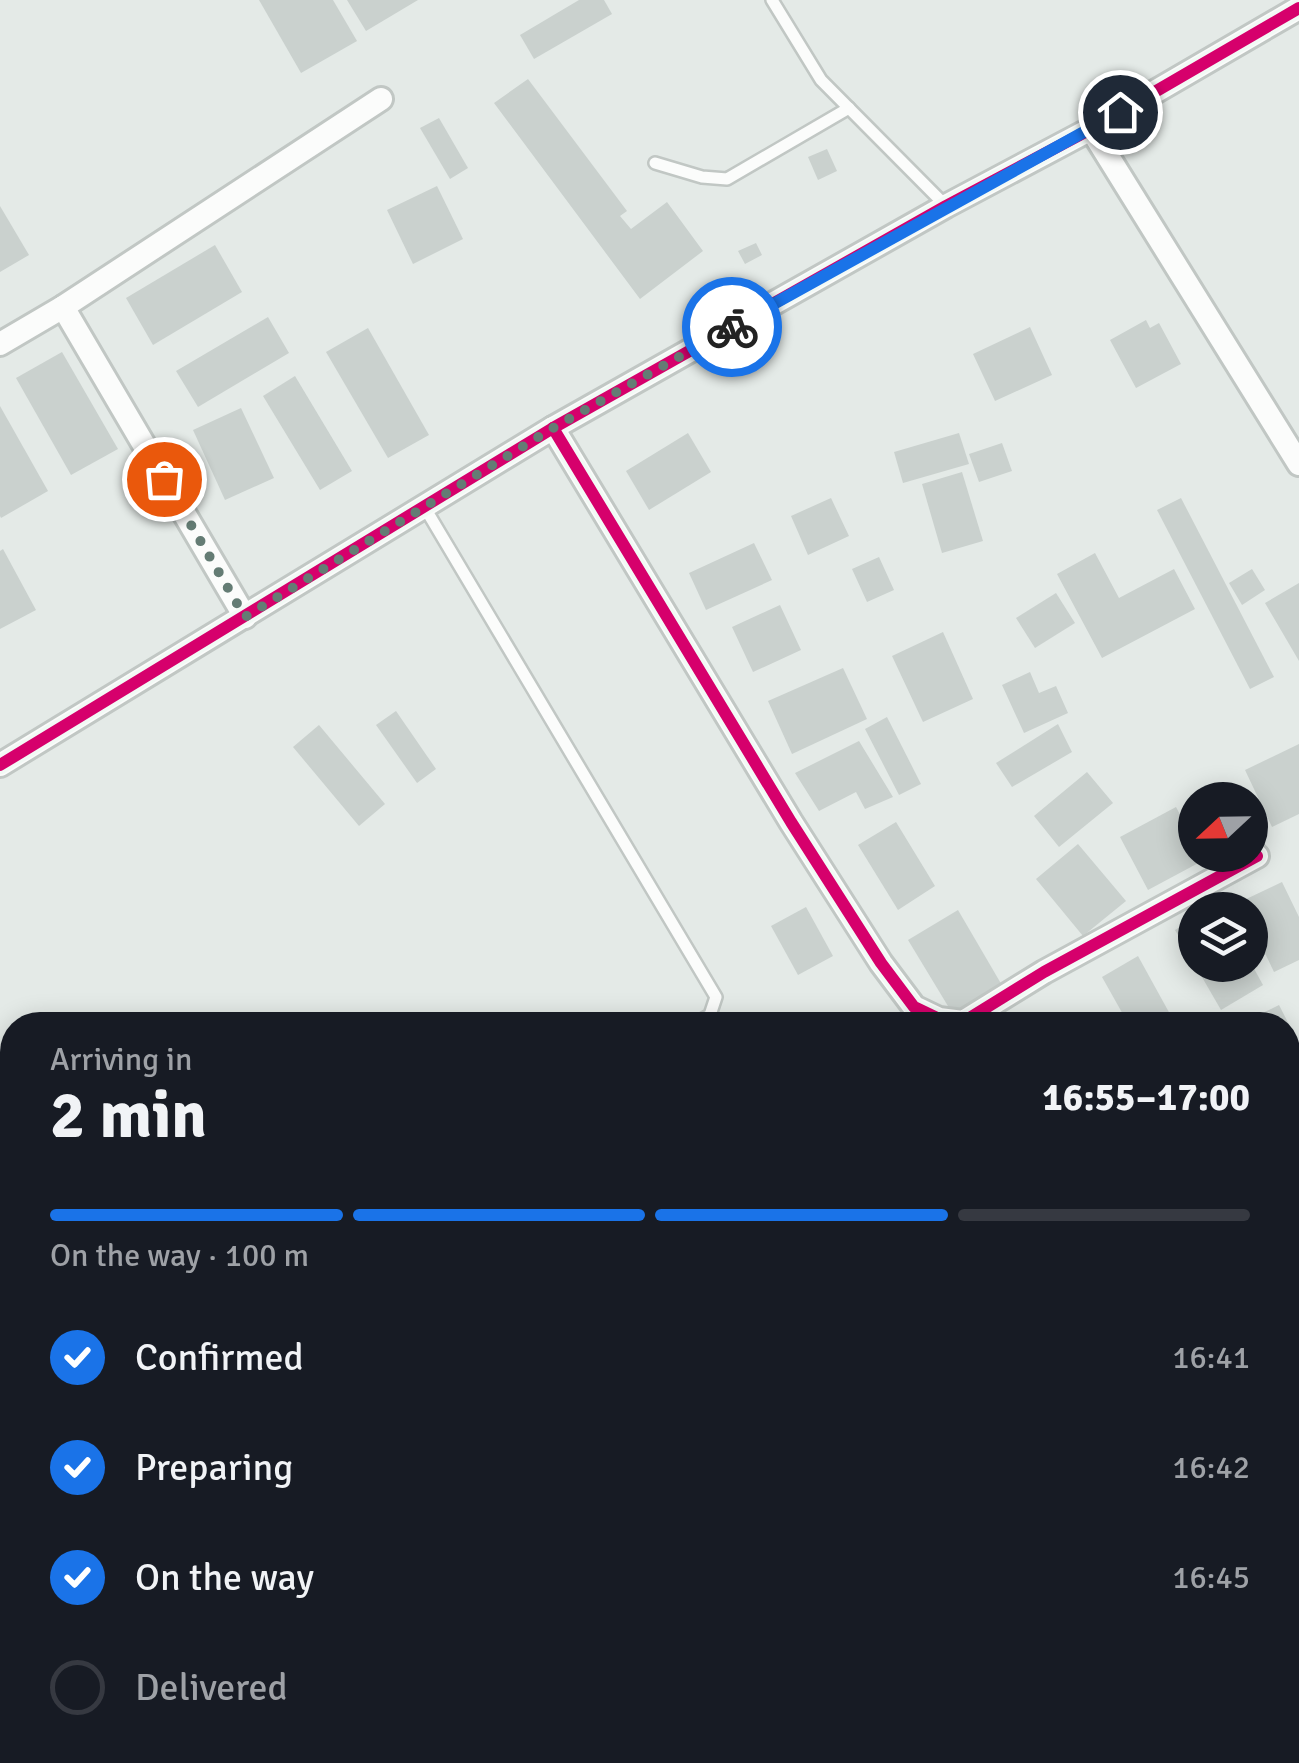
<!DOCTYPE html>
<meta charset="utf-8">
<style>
body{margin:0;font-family:Signika,sans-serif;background:#242831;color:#f1f3f6;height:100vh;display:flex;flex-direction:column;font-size:38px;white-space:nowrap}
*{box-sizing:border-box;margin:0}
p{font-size:32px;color:#9ea1a6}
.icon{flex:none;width:55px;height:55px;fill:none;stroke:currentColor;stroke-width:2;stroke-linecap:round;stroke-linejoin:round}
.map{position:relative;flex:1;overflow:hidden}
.details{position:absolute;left:0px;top:1012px;width:1300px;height:752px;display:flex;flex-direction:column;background:#171b24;border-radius:40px 40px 0 0;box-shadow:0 5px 25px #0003}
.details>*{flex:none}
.needle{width:65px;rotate:248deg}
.tools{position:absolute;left:1178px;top:782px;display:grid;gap:20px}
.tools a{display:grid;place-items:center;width:90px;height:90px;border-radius:50%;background:#171b24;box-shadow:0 5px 25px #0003;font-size:50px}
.pin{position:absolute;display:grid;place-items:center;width:85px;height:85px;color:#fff;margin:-42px;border:5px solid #fff;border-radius:50%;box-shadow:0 2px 10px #0007}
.courier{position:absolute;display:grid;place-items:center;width:100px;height:100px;margin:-50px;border:8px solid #1a73e8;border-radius:50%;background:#fff;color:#222;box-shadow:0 2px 12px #0007}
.summary em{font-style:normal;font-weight:700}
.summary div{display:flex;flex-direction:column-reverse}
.summary{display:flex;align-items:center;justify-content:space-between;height:170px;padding:0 50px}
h1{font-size:65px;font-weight:700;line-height:75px}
.bar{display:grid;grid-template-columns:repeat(4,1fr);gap:15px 10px;align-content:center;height:120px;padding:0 50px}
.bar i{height:12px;border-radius:8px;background:#363941}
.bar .selected{background:#1a73e8}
.bar p{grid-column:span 4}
ol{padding:0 50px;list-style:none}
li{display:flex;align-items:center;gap:30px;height:110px}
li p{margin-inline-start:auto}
li .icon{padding:10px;border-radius:50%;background:#1a73e8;color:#fff;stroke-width:4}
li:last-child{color:#9ea1a6}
li i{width:55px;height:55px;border:5px solid #363941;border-radius:50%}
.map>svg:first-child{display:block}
.building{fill:#cad1ce}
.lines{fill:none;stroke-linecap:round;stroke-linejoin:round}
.service-casing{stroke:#c1c7c4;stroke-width:16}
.minor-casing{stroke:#c1c7c4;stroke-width:28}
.service{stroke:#fbfcfb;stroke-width:11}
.minor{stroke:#fbfcfb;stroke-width:22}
.cycleway-casing{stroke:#f2f9f5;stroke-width:19}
.cycleway{stroke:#d6006c;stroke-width:12}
.done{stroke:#647c74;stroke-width:10;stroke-dasharray:0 18}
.route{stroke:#1a73e8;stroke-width:12}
</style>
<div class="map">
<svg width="1299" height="1763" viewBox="0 0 1299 1763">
<rect width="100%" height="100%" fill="#e4eae7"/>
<g class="building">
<path d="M259 0H333L357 41 301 73Z"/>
<path d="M347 0H418L366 31Z"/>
<path d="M579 0H604L612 14 534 59 520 35Z"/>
<path d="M528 79 627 211 620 216 631 229 667 202 703 251 640 299 494 103Z"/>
<path d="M439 118 468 168 450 179 420 128Z"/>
<path d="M827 149 837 171 818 180 808 157Z"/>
<path d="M437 186 463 239 413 264 387 210Z"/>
<path d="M0 206 29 255 0 272Z"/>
<path d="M756 243 762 255 745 264 738 251Z"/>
<path d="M215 245 242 292 153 345 126 298Z"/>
<path d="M268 317 289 353 198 407 176 371Z"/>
<path d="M1146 320 1150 328 1159 323 1181 364 1136 388 1110 340Z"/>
<path d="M1030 327 1052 375 995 401 973 354Z"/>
<path d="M368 328 429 435 388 458 326 352Z"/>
<path d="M62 352 118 449 71 475 16 378Z"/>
<path d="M295 376 352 471 320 490 263 396Z"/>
<path d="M0 406 48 491 1 518 0 516Z"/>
<path d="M241 408 274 478 225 500 193 430Z"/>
<path d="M688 433 711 472 649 510 626 471Z"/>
<path d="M959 433 969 464 903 483 894 452Z"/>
<path d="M1002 443 1012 471 979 482 969 454Z"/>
<path d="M962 472 983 541 942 553 922 484Z"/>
<path d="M831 498 849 536 808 555 791 516Z"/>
<path d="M1181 498 1274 677 1250 689 1157 510Z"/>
<path d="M754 543 772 580 706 610 689 573Z"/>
<path d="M3 549 36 610 0 629V551Z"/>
<path d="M1095 553 1119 598 1174 569 1195 609 1102 658 1057 574Z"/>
<path d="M879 557 894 590 867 602 852 569Z"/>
<path d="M1252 569 1265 590 1242 605 1229 583Z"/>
<path d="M1299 583V661L1265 603Z"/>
<path d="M1056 593 1075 623 1035 648 1016 618Z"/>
<path d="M780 605 801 650 753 672 732 627Z"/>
<path d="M943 632 973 699 923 722 892 656Z"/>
<path d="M843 668 867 719 792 754 768 701Z"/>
<path d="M1030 672 1039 693 1056 686 1068 713 1024 733 1002 685Z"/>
<path d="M396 711 436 769 417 783 376 725Z"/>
<path d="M887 717 921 784 899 795 865 729Z"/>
<path d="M1058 724 1072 752 1012 787 996 763Z"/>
<path d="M319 725 385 804 359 826 293 747Z"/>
<path d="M859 741 893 797 865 809 856 792 819 811 795 773Z"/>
<path d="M1299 744V814L1272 827 1245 770Z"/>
<path d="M1087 772 1113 803 1059 847 1034 816Z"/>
<path d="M1176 807 1195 843V855H1201L1204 860 1148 890 1120 837Z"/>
<path d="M896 822 935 886 898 910 858 845Z"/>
<path d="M1078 844 1126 901 1083 936 1036 879Z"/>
<path d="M1282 882 1299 917V960L1274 972 1250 922V910H1244L1240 902Z"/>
<path d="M806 907 833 956 798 975 771 926Z"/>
<path d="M958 910 1003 987 954 1016 908 940Z"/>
<path d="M1195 918V964L1175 930Z"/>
<path d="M1138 956 1176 1025H1129L1102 977Z"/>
<path d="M1195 965H1252L1263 985 1221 1010Z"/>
<path d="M1279 1005 1299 1044V1090L1288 1096V1025H1238Z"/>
<path d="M0 1106 12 1126V1204L0 1211Z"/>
<path d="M766 1752H831L836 1761 772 1763Z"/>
</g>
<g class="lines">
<defs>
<g id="service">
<path d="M772 0 821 80 946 206"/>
<path d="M655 163 702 177 727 179 849 108"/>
<path d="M425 508 716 997 710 1015 693 1025"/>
<path d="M926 1752 932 1763"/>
</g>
<g id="minor">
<path d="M1091 129 1299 464"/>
<path d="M63 307 245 617"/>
<path d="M0 344 63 307 381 99"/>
<path d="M553 428 791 822 881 963 914 1007 939 1019 963 1022 1044 972 1257 856"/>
<path d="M0 765 553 428 946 206 1091 129 1299 8"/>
</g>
</defs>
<use href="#service" class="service-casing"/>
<use href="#minor" class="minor-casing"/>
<use href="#service" class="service"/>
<use href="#minor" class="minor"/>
<defs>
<g id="cycleway">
<path d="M553 428 791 822 881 963 914 1007 939 1019 963 1022 1044 972 1257 856"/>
<path d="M0 765 553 428 946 206 1091 129 1299 8"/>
</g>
</defs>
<use href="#cycleway" class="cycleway-casing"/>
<use href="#cycleway" class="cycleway"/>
</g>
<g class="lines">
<path class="done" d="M164 479 245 617 553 428 732 327"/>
<path class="route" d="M732 327 1120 112"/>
</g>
</svg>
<div class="tools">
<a><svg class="needle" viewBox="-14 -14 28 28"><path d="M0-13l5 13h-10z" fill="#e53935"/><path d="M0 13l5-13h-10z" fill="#9ea1a6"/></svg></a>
<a><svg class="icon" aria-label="layers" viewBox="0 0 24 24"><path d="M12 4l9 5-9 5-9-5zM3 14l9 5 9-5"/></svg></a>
</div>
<div class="pin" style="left:164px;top:479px;background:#ea580c"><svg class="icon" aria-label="bag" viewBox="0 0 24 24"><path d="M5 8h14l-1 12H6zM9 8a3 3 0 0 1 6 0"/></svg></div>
<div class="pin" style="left:1120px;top:112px;background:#1f2937"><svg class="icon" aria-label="home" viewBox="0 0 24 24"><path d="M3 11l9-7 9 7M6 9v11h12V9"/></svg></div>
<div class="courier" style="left:732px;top:327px"><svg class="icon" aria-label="bike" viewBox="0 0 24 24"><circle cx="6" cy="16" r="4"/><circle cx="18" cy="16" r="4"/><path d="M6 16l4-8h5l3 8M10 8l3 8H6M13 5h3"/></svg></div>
<section class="details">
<div class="summary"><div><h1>2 min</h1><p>Arriving in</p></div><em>16:55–17:00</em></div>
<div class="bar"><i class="selected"></i><i class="selected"></i><i class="selected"></i><i></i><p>On the way · 100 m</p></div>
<ol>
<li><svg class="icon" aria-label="check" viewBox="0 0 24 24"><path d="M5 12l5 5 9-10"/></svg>Confirmed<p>16:41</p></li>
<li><svg class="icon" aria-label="check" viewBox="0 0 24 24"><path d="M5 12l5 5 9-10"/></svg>Preparing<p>16:42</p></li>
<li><svg class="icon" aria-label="check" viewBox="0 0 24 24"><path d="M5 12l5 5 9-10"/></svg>On the way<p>16:45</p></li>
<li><i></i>Delivered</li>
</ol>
</section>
</div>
